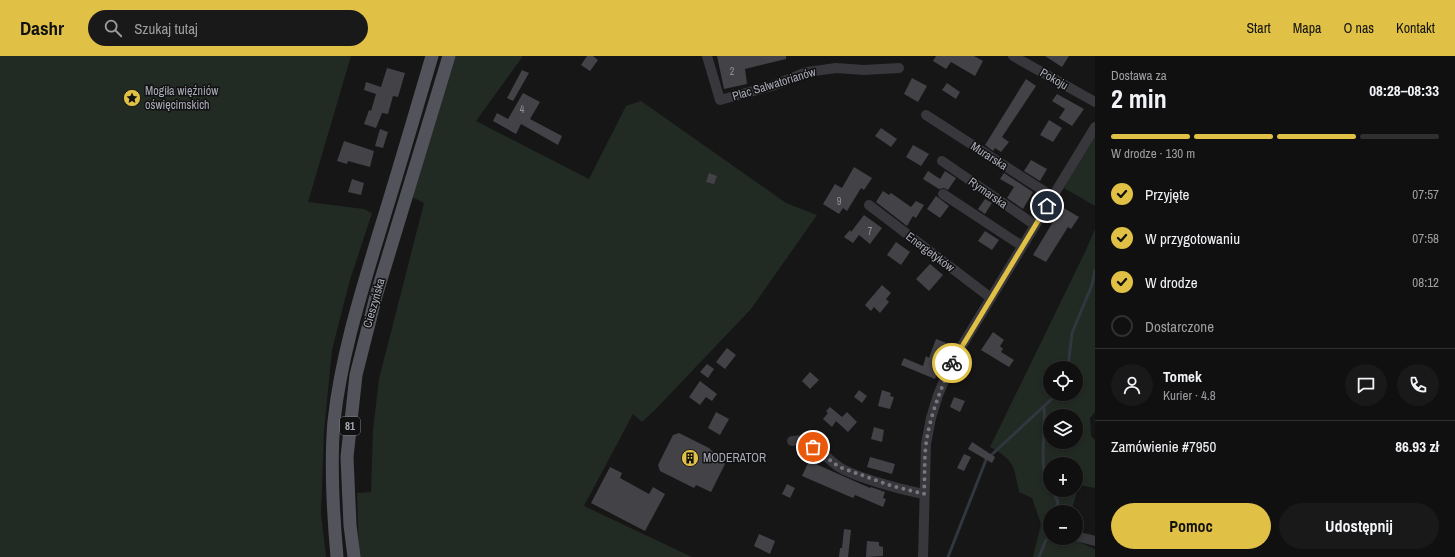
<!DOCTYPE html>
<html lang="pl">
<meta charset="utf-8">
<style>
body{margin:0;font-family:"Archivo Narrow",sans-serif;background:#19191a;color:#f1f3f6;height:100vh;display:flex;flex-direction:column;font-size:15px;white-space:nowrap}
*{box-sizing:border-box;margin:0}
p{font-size:13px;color:#9c9d9f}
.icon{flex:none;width:22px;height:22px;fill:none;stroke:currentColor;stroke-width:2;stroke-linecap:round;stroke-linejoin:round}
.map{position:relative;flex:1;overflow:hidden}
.details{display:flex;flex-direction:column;background:#101011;width:360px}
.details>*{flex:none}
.buttons{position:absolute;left:1043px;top:305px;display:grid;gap:8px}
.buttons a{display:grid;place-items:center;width:40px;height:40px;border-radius:50%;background:#101011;box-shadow:0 2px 6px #0003,0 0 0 1px #303031;font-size:20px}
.pin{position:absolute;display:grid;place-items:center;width:34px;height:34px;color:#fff;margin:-17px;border:2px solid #fff;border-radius:50%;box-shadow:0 1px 4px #0007}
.courier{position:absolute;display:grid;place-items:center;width:40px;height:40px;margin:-20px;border:3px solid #e0c145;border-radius:50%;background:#fff;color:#222;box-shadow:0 1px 5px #0007}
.headline em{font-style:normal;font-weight:700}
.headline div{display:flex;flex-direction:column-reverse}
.headline{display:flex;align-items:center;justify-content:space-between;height:68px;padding:0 16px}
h1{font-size:26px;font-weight:700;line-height:30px}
.bar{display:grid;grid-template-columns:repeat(4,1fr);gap:6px 4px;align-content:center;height:48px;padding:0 16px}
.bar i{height:5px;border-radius:3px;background:#303031}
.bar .selected{background:#e0c145}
.bar p{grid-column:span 4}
.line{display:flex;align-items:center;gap:10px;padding:0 16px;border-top:1px solid #303031}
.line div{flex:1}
.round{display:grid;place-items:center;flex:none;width:42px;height:42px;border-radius:21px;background:#19191a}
ol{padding:0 16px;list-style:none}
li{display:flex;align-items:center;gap:12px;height:44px}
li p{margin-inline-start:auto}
li .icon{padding:4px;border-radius:50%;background:#e0c145;color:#111;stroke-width:4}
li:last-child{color:#9c9d9f}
li i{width:22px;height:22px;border:2px solid #303031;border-radius:50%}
.button{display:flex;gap:8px;margin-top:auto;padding:8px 16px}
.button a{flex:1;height:46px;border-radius:24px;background:#e0c145;color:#111;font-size:16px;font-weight:700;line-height:46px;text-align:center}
.button a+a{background:#19191a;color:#f1f3f6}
header{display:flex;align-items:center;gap:24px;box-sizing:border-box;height:56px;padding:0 20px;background:#e0c145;color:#111}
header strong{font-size:19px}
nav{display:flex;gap:22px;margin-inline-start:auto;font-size:14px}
.search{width:280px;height:36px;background:#19191a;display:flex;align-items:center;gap:10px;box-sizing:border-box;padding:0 14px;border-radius:22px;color:#9c9d9f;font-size:15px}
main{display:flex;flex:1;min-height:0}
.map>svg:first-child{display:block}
.green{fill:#222a24;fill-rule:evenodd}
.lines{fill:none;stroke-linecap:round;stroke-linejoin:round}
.stream{stroke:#30373f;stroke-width:3}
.building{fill:#434347}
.minor{stroke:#37373c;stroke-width:10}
.major{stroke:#53545b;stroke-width:13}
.done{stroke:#76777e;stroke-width:4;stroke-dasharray:0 7.2}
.route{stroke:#e0c145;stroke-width:5}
.labels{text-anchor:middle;stroke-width:3;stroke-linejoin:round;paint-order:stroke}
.number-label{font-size:10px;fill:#90919a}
.shield{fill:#111112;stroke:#7b7d85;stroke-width:1}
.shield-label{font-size:11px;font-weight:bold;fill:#a9abb6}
.street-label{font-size:12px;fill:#a9abb6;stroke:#111112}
.poi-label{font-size:12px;fill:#a9abb6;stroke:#111112;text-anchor:start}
</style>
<header>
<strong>Dashr</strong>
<div class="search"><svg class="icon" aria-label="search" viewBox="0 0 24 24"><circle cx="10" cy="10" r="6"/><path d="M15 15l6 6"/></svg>Szukaj tutaj</div>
<nav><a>Start</a><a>Mapa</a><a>O nas</a><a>Kontakt</a></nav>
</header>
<main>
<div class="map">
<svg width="1095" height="501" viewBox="0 0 1095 501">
<rect width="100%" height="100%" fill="#161617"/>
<g class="green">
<path d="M0 0H351L308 146 364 153 372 157 350 224 332 294 324 376 321 457 326 501H0Z"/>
<path d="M456 0H523L476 65 589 123 626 50 641 45 786 147 817 159 751 253 654 355 642 366 633 358 584 450 692 501H359L357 437 371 436 373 374 379 323 424 147 412 141Z"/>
<path d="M1095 75V150L1064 132Z"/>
<path d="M1095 173V356L1090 362 1091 380 1095 384V432L1079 429 1071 456H1050V482H1070L1095 493V501H1033L1041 468 1032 442 1019 436C1014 411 1015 404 990 391L1086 194ZM1050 312H1076V338H1050ZM1050 360H1076V386H1050ZM1050 408H1076V434H1050Z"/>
</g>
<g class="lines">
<g class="stream">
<path d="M1068 312 1072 277 1092 229 1095 214"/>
<path d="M1044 352C1046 376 1040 397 1045 422L1050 421"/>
<path d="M1055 434 1054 438 1058 446 1055 456"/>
<path d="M1049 477 1050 474"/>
<path d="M948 501 986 404 1057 338"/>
<path d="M1039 501 1046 484"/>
</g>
</g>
<g class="building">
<path d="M587 0H593L598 4 590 15 581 9Z"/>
<path d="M717 0H786V3L745 13 747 28 724 33Z"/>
<path d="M936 0H974L983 5 975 20 951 6 946 13 933 5Z"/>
<path d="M1045 0H1069L1062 11Z"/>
<path d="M387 12 405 17 398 41 393 40 388 58 382 57 376 72 364 68 369 54 371 55 376 38 364 34 366 26 381 31Z"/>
<path d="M522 14 529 17 513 45 507 42Z"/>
<path d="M912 22 927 30 918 46 904 38Z"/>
<path d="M1026 23 1036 30 1002 81 1009 86 1001 96 995 92 993 95 985 89Z"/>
<path d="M947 27 960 36 956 43 942 34Z"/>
<path d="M523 37 540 46 530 63 562 80 558 89 521 68 516 78 493 65 497 57 508 63Z"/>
<path d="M1057 38 1084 53 1072 70 1059 62 1065 53 1052 45Z"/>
<path d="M1049 64 1062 72 1053 86 1040 79Z"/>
<path d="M881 72 897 83 891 91 875 80Z"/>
<path d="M380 73 388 76 383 92 375 90Z"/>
<path d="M344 85 374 95 370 111 348 105 347 108 337 105Z"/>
<path d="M913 89 929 98 921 110 906 101Z"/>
<path d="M1031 104 1047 113 1040 125 1024 115Z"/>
<path d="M854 111 872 122 864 134 861 132 847 155 843 152 839 158 823 148 835 128 842 132Z"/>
<path d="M928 115 940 123 945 115 956 122 948 134 944 132 939 133 923 123Z"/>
<path d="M709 117 717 120 714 128 706 126Z"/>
<path d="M1004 117 1033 136 1023 153 1007 142 1014 131 1000 123Z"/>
<path d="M352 123 364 127 361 139 348 136Z"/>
<path d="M883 135 889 139 891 137 911 151 916 145 924 149 916 162 913 160 907 170 876 146Z"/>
<path d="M936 140 949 150 940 162 927 153Z"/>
<path d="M985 143 992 147 985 158 978 153Z"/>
<path d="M1062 151 1079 161 1071 173 1068 171 1046 206 1033 199Z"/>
<path d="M864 159 882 172 870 188 859 179 853 187 844 181 850 174 851 176Z"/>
<path d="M985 175 999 184 992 194 978 185Z"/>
<path d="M896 186 910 196 901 209 887 199Z"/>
<path d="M930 208 943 219 929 235 916 223Z"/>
<path d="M882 229 891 237 886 243 889 246 880 257 874 251 871 255 865 249Z"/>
<path d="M993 276 1004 284 1000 290 1003 293 1001 296 1014 304 1009 311 981 294Z"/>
<path d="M936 283 949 288 935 323 901 309 904 302 923 310 926 300 929 302Z"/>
<path d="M727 292 736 299 725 313 716 306Z"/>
<path d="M707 308 714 313 708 322 700 316Z"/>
<path d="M810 316 819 324 810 333 802 325Z"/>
<path d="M700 325 717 338 712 345 706 341 700 349 689 341Z"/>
<path d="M859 334 867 340 862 347 854 341Z"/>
<path d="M882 334 891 337 890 340 894 341 890 353 878 350Z"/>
<path d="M954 341 965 345 960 356 950 351Z"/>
<path d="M830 351 842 361 847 356 857 366 848 376 836 365 832 371 823 363 828 357 826 355Z"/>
<path d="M716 356 729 363 720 379 708 372Z"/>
<path d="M874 371 884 374 882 386 871 383Z"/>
<path d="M679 377 709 392 725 408 711 436 696 429 694 432 660 415 658 409 673 379Z"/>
<path d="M972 386 995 401 992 407 968 393Z"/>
<path d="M964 398 971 401 964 415 957 412Z"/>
<path d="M870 401 895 408 892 418 867 411Z"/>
<path d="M809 405 870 432 871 431 885 436 883 442 886 443 883 451 855 439 853 442 802 420Z"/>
<path d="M610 411 622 417 620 422 649 438 653 431 665 438 645 475 591 447Z"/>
<path d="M787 428 795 432 790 442 782 438Z"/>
<path d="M844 473 851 474 848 501H839L840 492H842Z"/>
<path d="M759 478 775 485 770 498 754 490Z"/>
<path d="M867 485 879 486V490L883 491V500L866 501Z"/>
</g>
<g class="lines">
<g class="minor">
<path d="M707 0 720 44 772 30 807 16 836 12 864 14 899 12"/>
<path d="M1013 0 1095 46"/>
<path d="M926 59 1053 141"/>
<path d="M942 105 1035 169"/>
<path d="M943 138 1022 190"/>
<path d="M869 149 991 242"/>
<path d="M792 385C794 385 798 384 801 384 811 385 830 405 839 411 857 422 903 434 924 438"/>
<path d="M1076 480 1095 485"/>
<path d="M923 501 926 388 931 362 938 339 952 306 1095 71"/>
</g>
<g class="major">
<path d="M337 501C333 456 330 410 334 365 341 300 361 237 380 174 398 116 415 58 432 0"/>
<path d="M354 501 350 469 347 401 356 319 376 240 449 0"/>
</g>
</g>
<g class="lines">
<path class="done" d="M813 391 839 411 892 430 924 438C925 421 924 404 926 388 930 359 941 333 952 307"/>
<path class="route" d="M952 307 1047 150"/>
</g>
<defs>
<symbol id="sight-disc" viewBox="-11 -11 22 22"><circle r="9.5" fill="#e0c145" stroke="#111112"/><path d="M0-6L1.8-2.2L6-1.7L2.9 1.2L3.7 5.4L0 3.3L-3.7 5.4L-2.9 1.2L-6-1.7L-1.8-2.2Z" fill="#111"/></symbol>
<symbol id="building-disc" viewBox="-11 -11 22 22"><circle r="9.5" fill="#e0c145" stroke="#111112"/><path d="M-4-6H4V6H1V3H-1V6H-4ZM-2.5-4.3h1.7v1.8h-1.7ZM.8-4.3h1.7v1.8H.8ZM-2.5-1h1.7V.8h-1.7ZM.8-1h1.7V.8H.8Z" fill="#111"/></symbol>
</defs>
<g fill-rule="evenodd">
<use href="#sight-disc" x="122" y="32" width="20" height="20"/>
<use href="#building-disc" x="680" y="392" width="20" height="20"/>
</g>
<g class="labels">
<g class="number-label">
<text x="732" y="19">2</text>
<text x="522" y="57">4</text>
<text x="839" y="149">9</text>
<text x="870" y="179">7</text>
</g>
<rect class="shield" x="340" y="361" width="20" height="18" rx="3"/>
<g class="shield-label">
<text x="350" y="374">81</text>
</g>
<g class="street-label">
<text transform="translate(1054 23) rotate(30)" y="4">Pokoju</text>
<text transform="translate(774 28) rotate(-17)" y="4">Plac Salwatorianów</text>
<text transform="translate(989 100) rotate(33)" y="4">Murarska</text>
<text transform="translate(988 137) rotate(35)" y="4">Rymarska</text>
<text transform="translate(930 196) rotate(37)" y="4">Energetyków</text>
<text transform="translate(374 247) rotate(-74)" y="4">Cieszyńska</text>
</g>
<g class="poi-label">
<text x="145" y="39">Mogiła więźniów<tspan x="145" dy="14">oświęcimskich</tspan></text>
<text x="703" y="406">MODERATOR</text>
</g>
</g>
</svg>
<div class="buttons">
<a><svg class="icon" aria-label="locate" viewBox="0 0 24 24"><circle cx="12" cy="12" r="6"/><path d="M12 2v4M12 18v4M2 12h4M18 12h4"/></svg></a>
<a><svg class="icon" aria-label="layers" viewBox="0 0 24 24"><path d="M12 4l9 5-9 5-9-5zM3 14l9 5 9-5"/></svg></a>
<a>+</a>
<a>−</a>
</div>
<div class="pin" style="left:813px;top:391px;background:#ea580c"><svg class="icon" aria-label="bag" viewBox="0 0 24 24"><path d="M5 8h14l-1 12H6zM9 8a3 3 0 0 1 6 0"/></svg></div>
<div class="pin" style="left:1047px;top:150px;background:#1f2937"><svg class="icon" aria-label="home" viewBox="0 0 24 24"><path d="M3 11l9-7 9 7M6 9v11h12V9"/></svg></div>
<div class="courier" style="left:952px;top:307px"><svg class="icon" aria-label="bike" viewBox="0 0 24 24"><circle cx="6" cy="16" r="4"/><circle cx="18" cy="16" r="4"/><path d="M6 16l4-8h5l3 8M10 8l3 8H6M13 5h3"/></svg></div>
</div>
<section class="details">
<div class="headline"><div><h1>2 min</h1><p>Dostawa za</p></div><em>08:28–08:33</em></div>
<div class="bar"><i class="selected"></i><i class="selected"></i><i class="selected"></i><i></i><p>W drodze · 130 m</p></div>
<ol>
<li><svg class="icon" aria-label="check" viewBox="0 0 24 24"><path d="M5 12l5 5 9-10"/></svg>Przyjęte<p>07:57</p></li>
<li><svg class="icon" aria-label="check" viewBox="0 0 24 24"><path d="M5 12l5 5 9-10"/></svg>W przygotowaniu<p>07:58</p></li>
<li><svg class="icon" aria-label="check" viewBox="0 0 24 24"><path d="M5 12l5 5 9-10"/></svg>W drodze<p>08:12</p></li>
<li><i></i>Dostarczone</li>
</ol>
<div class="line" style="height:72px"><a class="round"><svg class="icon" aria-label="person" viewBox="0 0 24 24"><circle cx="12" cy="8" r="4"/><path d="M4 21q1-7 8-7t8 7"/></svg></a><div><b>Tomek</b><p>Kurier · 4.8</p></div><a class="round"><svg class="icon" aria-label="chat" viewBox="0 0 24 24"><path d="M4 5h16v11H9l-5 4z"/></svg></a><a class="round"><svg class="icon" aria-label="phone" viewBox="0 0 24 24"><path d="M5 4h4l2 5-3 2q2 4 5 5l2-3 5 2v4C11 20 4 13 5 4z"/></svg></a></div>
<div class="line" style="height:52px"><div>Zamówienie #7950</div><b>86.93 zł</b></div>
<div class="button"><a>Pomoc</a><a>Udostępnij</a></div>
</section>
</main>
